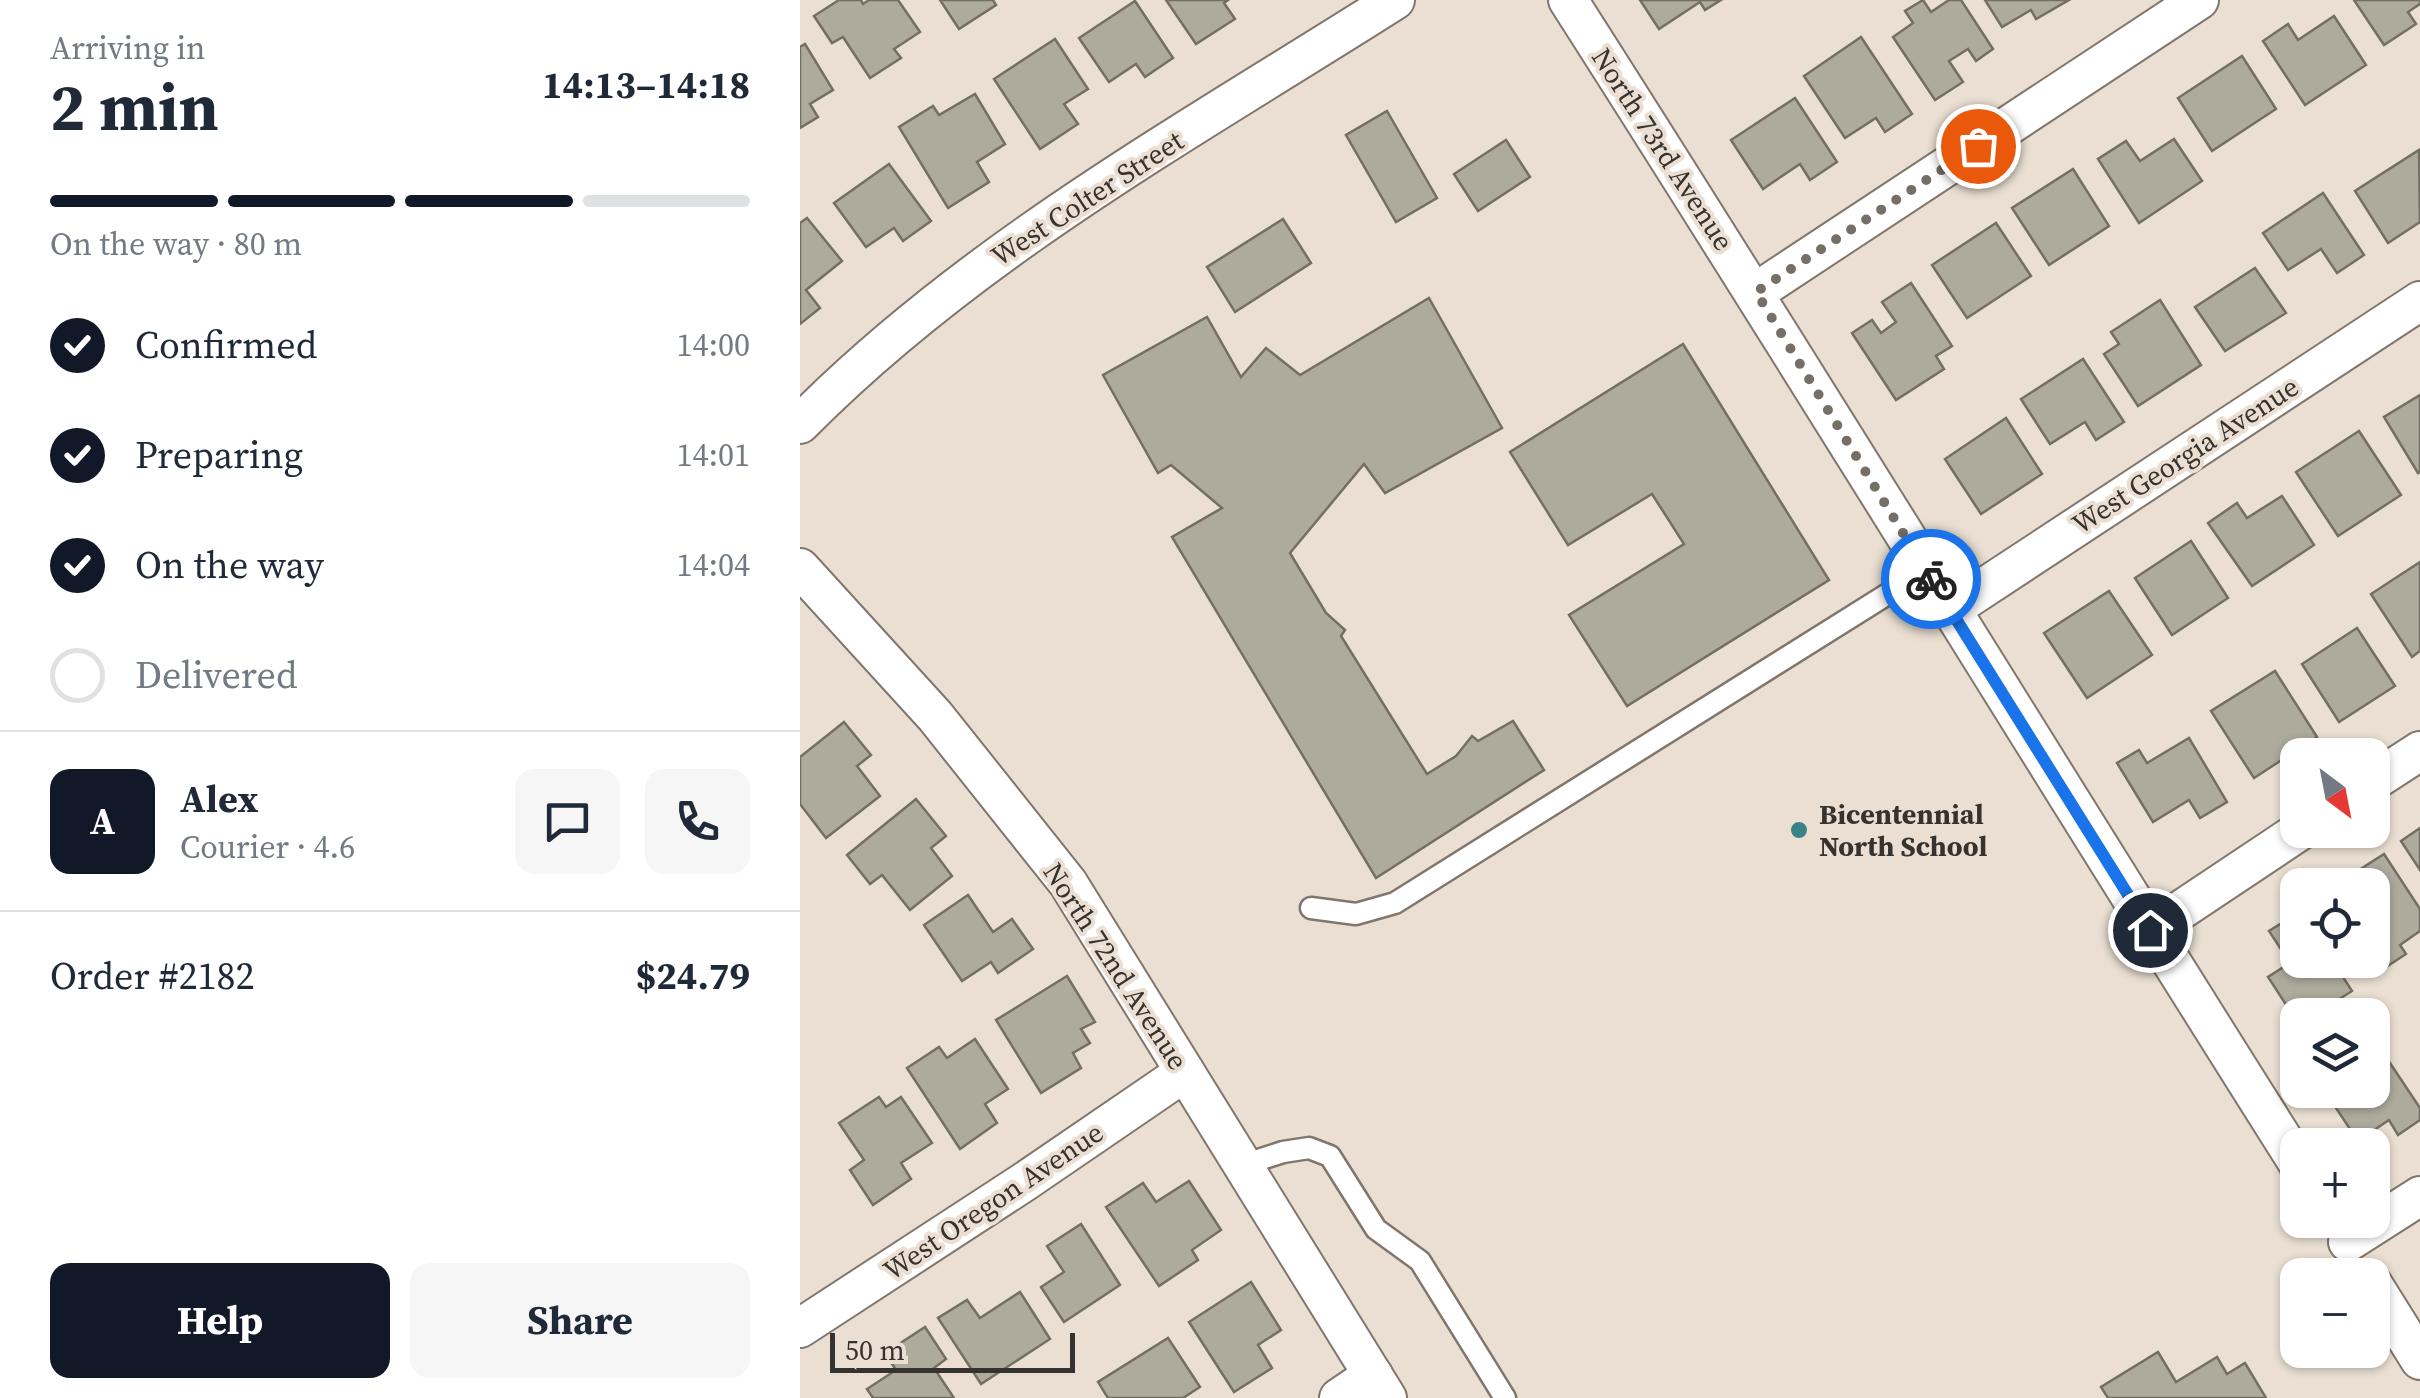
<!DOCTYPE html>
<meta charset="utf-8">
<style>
body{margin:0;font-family:"Source Serif 4",serif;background:#f6f6f7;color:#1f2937;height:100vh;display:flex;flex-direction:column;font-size:38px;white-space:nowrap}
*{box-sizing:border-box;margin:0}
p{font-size:32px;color:#747a83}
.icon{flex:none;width:55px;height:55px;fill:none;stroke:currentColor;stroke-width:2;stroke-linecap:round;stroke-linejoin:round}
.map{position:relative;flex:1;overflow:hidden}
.sheet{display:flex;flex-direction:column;background:#fff;width:800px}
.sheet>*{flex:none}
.needle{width:65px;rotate:148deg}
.buttons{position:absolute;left:1480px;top:738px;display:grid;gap:20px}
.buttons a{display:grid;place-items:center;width:110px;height:110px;border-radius:20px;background:#fff;box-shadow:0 2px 8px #0004;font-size:50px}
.scale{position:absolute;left:30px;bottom:25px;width:245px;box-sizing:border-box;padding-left:10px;border:5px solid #36322d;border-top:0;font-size:28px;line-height:35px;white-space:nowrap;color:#36322d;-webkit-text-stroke:8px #eadfd2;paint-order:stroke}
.pin{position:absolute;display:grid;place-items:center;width:85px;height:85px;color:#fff;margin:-42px;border:5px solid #fff;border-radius:50%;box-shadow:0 2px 10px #0007}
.courier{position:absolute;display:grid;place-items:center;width:100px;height:100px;margin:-50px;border:8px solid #1a73e8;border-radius:50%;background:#fff;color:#222;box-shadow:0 2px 12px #0007}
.summary em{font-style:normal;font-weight:700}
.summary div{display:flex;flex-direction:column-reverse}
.summary{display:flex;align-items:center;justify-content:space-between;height:170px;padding:0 50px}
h1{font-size:65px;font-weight:700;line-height:75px}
.bar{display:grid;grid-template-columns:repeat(4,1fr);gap:15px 10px;align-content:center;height:120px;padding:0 50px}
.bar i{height:12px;border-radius:8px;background:#e0e1e3}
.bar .on{background:#111827}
.bar p{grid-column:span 4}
.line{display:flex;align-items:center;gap:25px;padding:0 50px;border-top:2px solid #e0e1e3}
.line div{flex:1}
.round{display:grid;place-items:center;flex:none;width:105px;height:105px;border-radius:20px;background:#f6f6f7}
ol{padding:0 50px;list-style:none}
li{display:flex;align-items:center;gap:30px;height:110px}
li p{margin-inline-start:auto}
li .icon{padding:10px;border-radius:50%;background:#111827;color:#fff;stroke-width:4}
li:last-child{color:#747a83}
li i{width:55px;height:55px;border:5px solid #e0e1e3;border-radius:50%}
.button{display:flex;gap:20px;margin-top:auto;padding:20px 50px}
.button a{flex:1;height:115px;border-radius:20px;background:#111827;color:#fff;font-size:40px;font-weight:700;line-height:115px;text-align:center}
.button a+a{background:#f6f6f7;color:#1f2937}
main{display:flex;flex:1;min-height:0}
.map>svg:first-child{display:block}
.building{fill:#aeab9d;stroke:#737063;stroke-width:2.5}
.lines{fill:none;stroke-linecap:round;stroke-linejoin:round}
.service-casing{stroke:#80766b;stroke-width:25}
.minor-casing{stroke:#80766b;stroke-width:42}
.service{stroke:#fff;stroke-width:20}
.minor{stroke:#fff;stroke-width:38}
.done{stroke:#756f67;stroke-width:10;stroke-dasharray:0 18}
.route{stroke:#1a73e8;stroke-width:12}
.poi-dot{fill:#3a8289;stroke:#eadfd2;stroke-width:4}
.labels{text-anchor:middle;stroke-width:8;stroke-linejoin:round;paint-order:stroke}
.street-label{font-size:28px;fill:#36322d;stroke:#eadfd2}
.poi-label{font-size:28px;font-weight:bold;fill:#36322d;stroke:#eadfd2;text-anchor:start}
</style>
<main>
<section class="sheet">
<div class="summary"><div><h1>2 min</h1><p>Arriving in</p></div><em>14:13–14:18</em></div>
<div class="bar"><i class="on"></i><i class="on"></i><i class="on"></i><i></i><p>On the way · 80 m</p></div>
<ol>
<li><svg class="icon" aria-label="check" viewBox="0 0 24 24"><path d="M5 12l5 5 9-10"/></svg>Confirmed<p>14:00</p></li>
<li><svg class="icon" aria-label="check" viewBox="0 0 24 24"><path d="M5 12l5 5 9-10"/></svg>Preparing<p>14:01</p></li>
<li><svg class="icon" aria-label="check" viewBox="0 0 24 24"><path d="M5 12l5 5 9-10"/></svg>On the way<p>14:04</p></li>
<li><i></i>Delivered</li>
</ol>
<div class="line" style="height:180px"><b class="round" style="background:#111827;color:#fff">A</b><div><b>Alex</b><p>Courier · 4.6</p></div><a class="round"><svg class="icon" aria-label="chat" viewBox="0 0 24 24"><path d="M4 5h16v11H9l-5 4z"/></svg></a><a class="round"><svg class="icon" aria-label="phone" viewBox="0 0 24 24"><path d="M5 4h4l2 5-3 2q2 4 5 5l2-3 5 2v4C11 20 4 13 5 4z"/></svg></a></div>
<div class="line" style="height:130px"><div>Order #2182</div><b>$24.79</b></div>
<div class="button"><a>Help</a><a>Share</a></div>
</section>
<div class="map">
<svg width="1620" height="1398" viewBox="0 0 1620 1398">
<rect width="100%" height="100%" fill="#eadfd2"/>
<g class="building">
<path d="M39 0H61L63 4 69 0H98L120 32 94 49 101 58 70 78 43 37 32 43 14 16Z"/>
<path d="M140 0H193L196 5 159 29Z"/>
<path d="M366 0H428L424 3 435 19 396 44Z"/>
<path d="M840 0H921L905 10 900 2 859 29Z"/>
<path d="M1123 0 1131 12 1149 0H1161L1193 49 1176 61 1168 49 1149 61 1163 82 1135 100 1093 37 1113 23 1105 11Z"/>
<path d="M1185 0H1269L1236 19 1231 10 1202 27Z"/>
<path d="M1554 0H1620V4L1608 12 1616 24 1584 45Z"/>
<path d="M335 1 373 58 345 77 336 64 309 82 279 38Z"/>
<path d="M1534 16 1566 65 1505 105 1463 41 1488 24 1498 40Z"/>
<path d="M1061 37 1112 114 1085 132 1076 118 1045 138 1004 76Z"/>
<path d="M255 39 288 89 264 104 278 124 240 149 194 79Z"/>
<path d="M5 44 33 90 10 104 18 117 0 128V47Z"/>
<path d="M1442 56 1476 109 1412 151 1378 98Z"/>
<path d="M175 94 205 144 177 162 189 182 148 208 99 127 133 106 139 115Z"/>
<path d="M995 98 1037 162 1010 180 1000 164 963 189 931 140Z"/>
<path d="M587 111 637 198 596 222 546 135Z"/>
<path d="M1374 139 1402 181 1339 223 1298 159 1326 141 1340 161Z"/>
<path d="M706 140 730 177 678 211 654 174Z"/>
<path d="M1619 150 1620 222 1588 243 1555 191Z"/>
<path d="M89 164 131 221 103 241 94 228 66 247 34 203Z"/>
<path d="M1273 169 1309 226 1249 265 1212 208Z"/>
<path d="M1523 193 1564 255 1537 273 1521 249 1488 270 1463 233Z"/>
<path d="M7 218 42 261 6 290 20 308 0 324V223Z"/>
<path d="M483 219 511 263 435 312 407 267Z"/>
<path d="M1196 223 1231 276 1167 318 1132 265Z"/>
<path d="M1455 268 1486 313 1425 351 1395 307Z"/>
<path d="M1111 283 1152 346 1136 356 1144 369 1096 400 1052 333 1072 320 1081 333 1096 322 1082 302Z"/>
<path d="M629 298 702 428 585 493 564 464 490 553 526 613 545 630 541 636 627 774 656 756 672 736 678 741 713 721 744 770 576 878 372 537 422 508 371 465 358 473 303 375 407 317 441 377 466 348 500 375Z"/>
<path d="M1360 300 1401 365 1338 406 1304 354 1319 344 1311 332Z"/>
<path d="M883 344 1029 580 827 706 769 615 884 544 852 494 768 545 710 452Z"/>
<path d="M1283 359 1324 422 1296 440 1285 422 1250 444 1221 399Z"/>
<path d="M1620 395V472L1618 473 1584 417Z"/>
<path d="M1206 418 1242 474 1181 514 1145 459Z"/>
<path d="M1559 431 1601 495 1538 536 1496 472Z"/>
<path d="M1482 496 1514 545 1452 586 1408 523 1437 503 1447 518Z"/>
<path d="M1391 541 1428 598 1372 635 1335 578Z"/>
<path d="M1620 562V651L1612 657 1571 594Z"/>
<path d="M1309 591 1352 655 1287 698 1244 633Z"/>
<path d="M1557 628 1595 686 1539 722 1502 664Z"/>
<path d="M1475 671 1517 737 1454 778 1411 711Z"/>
<path d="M44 722 71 755 57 766 80 796 26 838 0 804V757Z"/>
<path d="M1389 738 1427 802 1400 818 1389 800 1353 822 1317 763 1339 750 1347 763Z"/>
<path d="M116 799 146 836 131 848 152 876 110 910 82 875 70 884 47 855Z"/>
<path d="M1620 828V870L1601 841Z"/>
<path d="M1584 854 1620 909V931L1600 945 1606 954 1583 969 1572 954V885H1560L1553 874Z"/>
<path d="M168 895 193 932 212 919 233 949 198 973 191 962 162 981 124 925Z"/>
<path d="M1498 913V960H1532L1552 991 1515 1015H1498V1023L1468 977 1490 963 1469 931Z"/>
<path d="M267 976 295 1022 281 1029 290 1043 273 1053 281 1068 241 1093 196 1020Z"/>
<path d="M175 1039 208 1089 185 1104 197 1123 160 1149 107 1068 139 1047 147 1058Z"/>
<path d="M1578 1045 1620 1108V1120L1598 1135 1589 1120 1558 1141 1524 1090H1572V1048Z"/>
<path d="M79 1097 86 1107 101 1097 132 1143 101 1163 111 1179 73 1205 50 1170 64 1160 39 1123Z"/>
<path d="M389 1181 421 1230 392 1250 398 1260 359 1286 306 1207 343 1183 356 1202Z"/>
<path d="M281 1224 320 1285 264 1322 241 1287 264 1272 247 1246Z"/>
<path d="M451 1282 481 1330 458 1345 472 1368 434 1392 389 1322Z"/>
<path d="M220 1292 250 1339 181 1384 138 1318 167 1300 180 1318Z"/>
<path d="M125 1327 146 1359 134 1368 154 1398H73L67 1389 96 1370 85 1353Z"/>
<path d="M368 1338 400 1387 383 1398H308L298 1382Z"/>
<path d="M1358 1352 1376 1382 1417 1357 1427 1374 1445 1363 1466 1398H1308L1301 1387Z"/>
</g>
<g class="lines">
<defs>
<g id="service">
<path d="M511 908 556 914 595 903 1126 570"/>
<path d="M443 1165 483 1152 509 1148 530 1156 576 1229 620 1261 705 1398"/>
</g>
<g id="minor">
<path d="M768 0C1015 386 1253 776 1498 1163"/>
<path d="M956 292 1399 0"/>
<path d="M0 424C172 250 389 131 595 0"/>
<path d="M0 568 135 716 268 883 587 1398"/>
<path d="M1150 610 1620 301"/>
<path d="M1572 782 1620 751"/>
<path d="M1351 930 1501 830"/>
<path d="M1548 1242 1620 1196"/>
<path d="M1572 1283 1620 1360"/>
<path d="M0 1328 224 1182 385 1072"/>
<path d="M539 1398 573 1375"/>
</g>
</defs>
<use href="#service" class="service-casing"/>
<use href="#minor" class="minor-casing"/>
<use href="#service" class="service"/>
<use href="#minor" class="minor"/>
</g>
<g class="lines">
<path class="done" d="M1131 579 956 292 1178 146"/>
<path class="route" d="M1131 579 1350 930"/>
</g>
<circle class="poi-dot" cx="999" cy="830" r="10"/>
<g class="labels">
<g class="street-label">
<text transform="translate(863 149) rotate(57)" y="10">North 73rd Avenue</text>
<text transform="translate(287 198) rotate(-33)" y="10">West Colter Street</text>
<text transform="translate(1385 455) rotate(-33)" y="10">West Georgia Avenue</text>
<text transform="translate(316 966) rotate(57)" y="10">North 72nd Avenue</text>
<text transform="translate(193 1201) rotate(-34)" y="10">West Oregon Avenue</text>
</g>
<g class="poi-label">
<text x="1019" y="824">Bicentennial<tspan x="1019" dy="32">North School</tspan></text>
</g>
</g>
</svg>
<div class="buttons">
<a><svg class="needle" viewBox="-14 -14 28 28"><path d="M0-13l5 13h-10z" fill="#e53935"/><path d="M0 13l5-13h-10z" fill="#747a83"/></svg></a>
<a><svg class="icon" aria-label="locate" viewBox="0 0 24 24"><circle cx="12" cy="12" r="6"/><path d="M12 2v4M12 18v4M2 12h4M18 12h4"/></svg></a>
<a><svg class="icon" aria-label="layers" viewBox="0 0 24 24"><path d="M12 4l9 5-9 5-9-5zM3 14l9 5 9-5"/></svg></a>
<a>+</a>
<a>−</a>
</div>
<div class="scale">50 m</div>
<div class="pin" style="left:1178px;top:146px;background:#ea580c"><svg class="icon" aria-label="bag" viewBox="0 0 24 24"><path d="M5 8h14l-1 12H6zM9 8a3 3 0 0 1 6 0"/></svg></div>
<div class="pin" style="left:1350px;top:930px;background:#1f2937"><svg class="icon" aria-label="home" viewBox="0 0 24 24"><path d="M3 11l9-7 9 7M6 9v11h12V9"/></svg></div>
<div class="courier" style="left:1131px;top:579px"><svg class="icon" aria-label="bike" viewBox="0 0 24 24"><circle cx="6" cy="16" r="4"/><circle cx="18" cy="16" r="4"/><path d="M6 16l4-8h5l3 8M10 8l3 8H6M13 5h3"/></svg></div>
</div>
</main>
